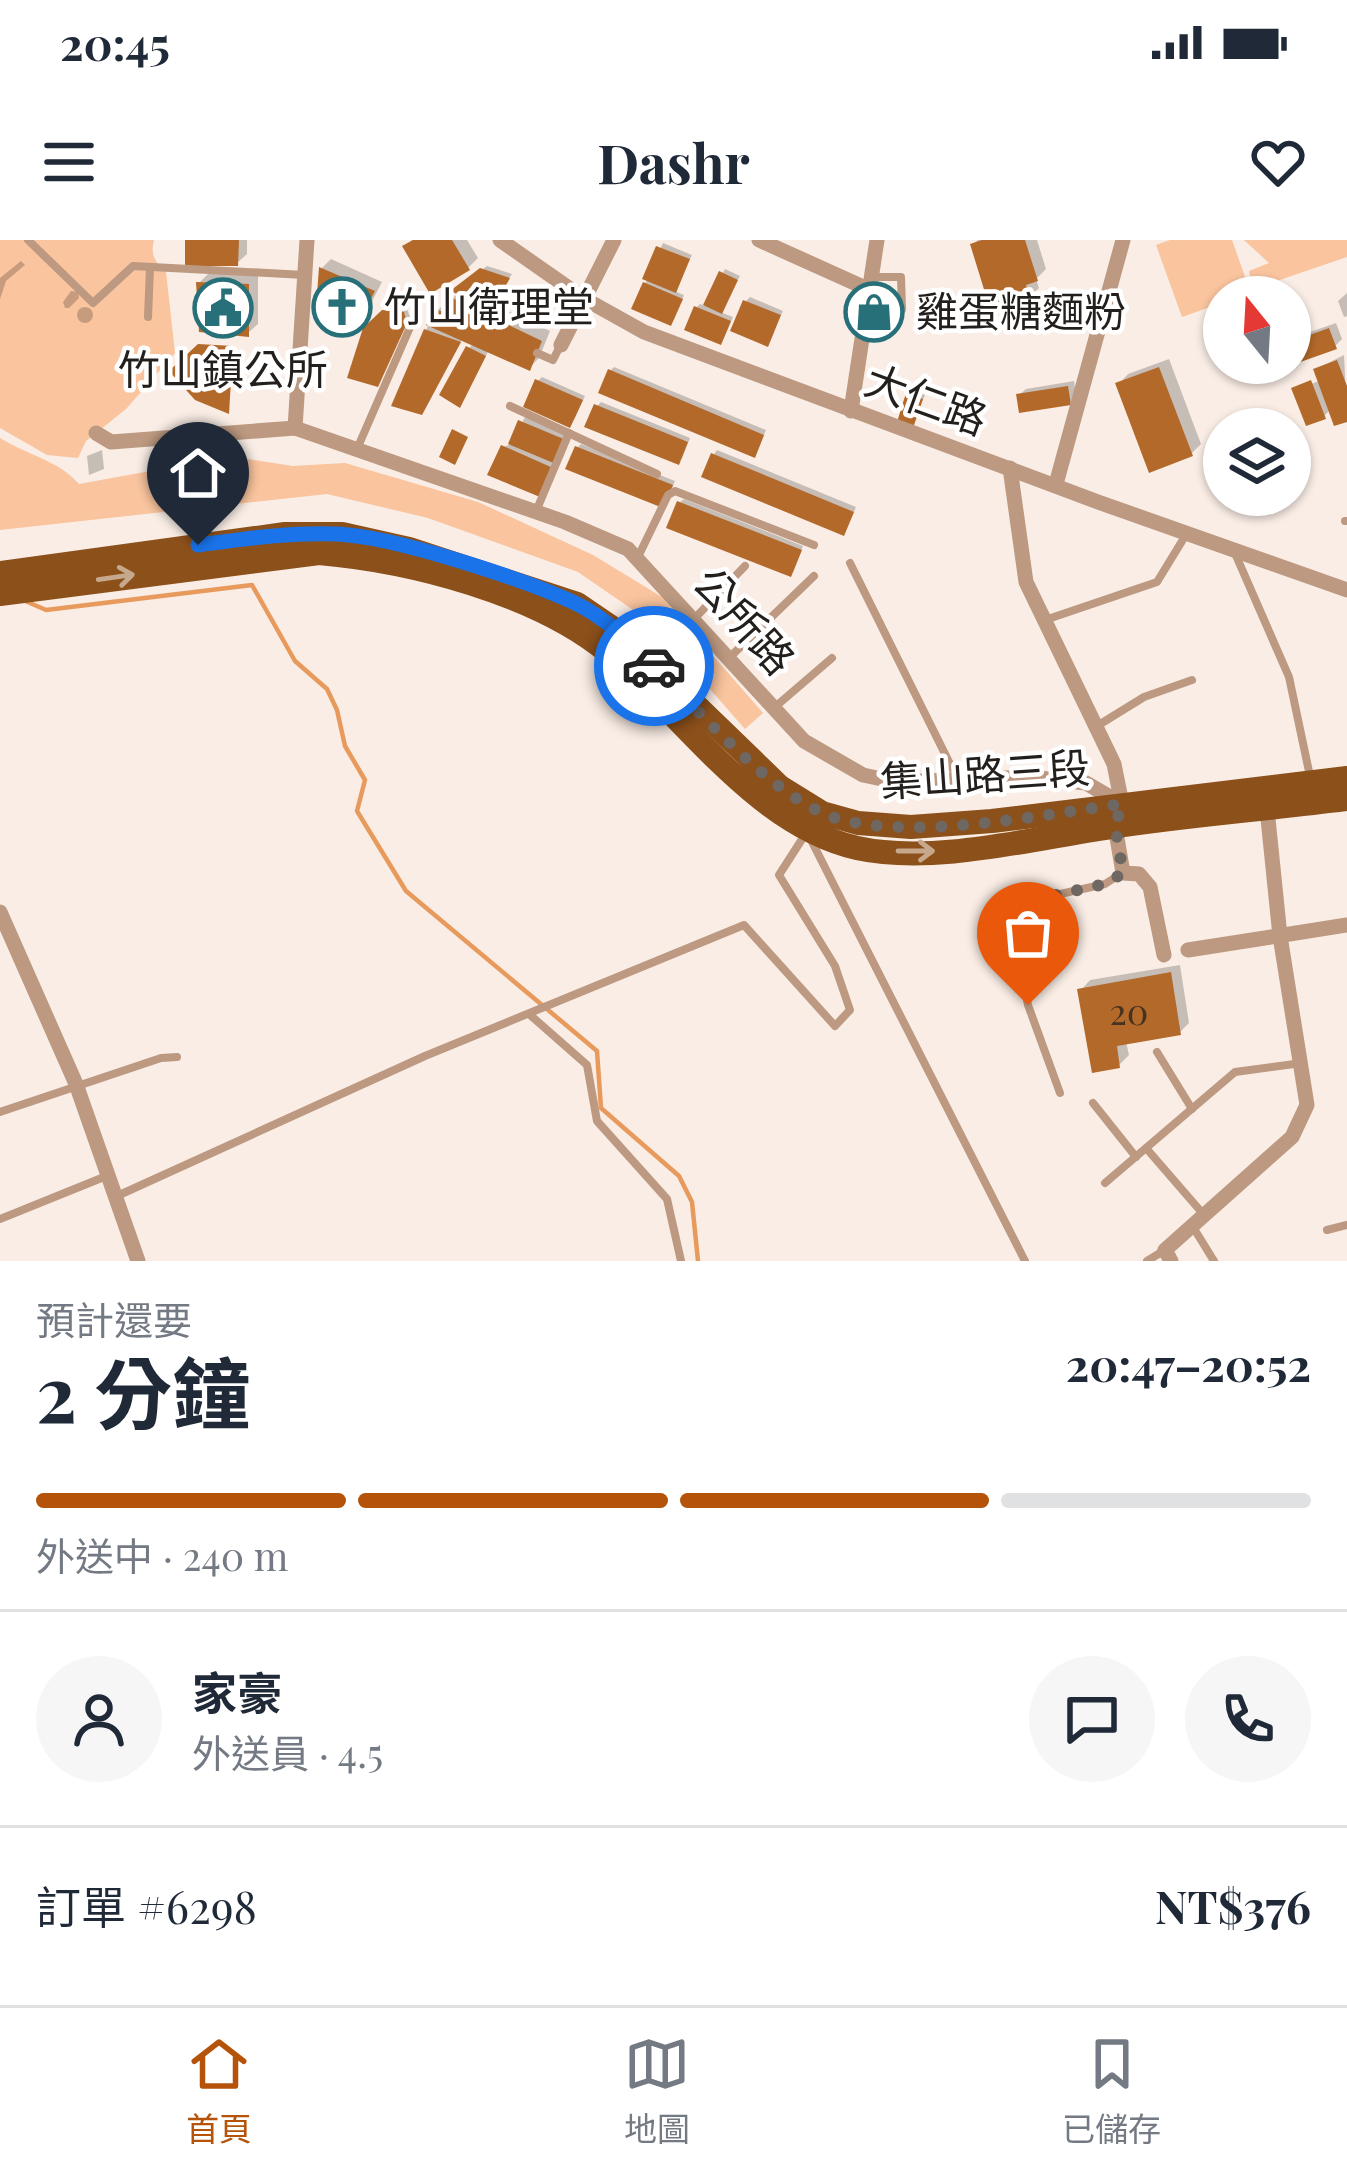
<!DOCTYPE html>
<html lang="zh-TW">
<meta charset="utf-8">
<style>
body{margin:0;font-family:"Playfair Display","Noto Sans TC",serif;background:#f6f6f7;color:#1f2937;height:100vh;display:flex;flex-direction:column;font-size:45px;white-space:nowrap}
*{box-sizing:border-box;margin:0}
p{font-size:39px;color:#747a83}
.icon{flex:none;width:66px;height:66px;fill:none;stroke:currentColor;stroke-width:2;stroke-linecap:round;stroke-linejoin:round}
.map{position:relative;height:1021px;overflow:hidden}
.panel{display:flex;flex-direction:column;background:#fff;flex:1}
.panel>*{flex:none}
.needle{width:78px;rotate:342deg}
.tools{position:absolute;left:1203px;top:36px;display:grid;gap:24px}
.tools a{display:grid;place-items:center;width:108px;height:108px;border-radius:50%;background:#fff;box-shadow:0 3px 9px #0004;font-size:60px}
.pin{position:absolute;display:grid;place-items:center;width:102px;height:102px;color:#fff;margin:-123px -51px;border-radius:50% 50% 50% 0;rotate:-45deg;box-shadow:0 0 12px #0007}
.pin .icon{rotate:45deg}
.courier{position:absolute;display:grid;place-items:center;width:120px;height:120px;margin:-60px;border:9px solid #1a73e8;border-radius:50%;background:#fff;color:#222;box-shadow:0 3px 15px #0007}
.summary em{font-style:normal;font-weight:700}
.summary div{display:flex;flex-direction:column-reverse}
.summary{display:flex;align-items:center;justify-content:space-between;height:204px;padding:0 36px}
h1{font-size:78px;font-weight:700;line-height:90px}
.bar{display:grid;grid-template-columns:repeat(4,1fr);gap:18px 12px;align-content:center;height:144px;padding:0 36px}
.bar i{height:15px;border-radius:9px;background:#e0e1e3}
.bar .on{background:#b45309}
.bar p{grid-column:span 4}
.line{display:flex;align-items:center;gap:30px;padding:0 36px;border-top:3px solid #e0e1e3}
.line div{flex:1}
.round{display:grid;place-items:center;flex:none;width:126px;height:126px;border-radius:63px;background:#f6f6f7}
.status{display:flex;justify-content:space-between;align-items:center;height:84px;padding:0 60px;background:#fff;direction:ltr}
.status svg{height:33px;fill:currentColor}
header{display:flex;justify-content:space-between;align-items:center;height:156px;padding:0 36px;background:#fff;font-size:54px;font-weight:700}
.dock{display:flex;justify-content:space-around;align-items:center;height:168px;border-top:3px solid #e0e1e3;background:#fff;font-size:33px;color:#747a83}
.dock a{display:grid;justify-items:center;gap:6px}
.dock .on{color:#b45309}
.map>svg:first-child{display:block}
.green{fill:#f9c49e}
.shadow{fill:#0003}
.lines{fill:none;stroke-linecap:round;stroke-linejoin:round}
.stream{stroke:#e89a5d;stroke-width:4.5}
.building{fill:#b3692a}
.service{stroke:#bc9980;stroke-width:8}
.minor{stroke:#bc9980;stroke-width:15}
.primary{stroke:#8c501b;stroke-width:24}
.oneway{stroke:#c6a88d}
.done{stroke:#6e6762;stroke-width:12;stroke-dasharray:0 21.6}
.route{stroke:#1a73e8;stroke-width:15}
.labels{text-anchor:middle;stroke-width:9;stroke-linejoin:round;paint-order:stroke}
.number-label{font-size:36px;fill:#473220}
.poi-label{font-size:42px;fill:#231f1c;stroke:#fff;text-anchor:start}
.street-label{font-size:42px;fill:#231f1c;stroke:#fff}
</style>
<div class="status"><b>20:45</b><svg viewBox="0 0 49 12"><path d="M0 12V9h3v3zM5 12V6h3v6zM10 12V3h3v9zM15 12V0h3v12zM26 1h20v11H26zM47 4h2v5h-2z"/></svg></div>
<header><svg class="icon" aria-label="menu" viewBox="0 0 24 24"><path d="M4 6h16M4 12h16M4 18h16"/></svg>Dashr<svg class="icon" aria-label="heart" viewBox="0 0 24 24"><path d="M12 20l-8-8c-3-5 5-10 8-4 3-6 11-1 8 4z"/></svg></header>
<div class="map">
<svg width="1347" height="1021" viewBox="0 0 1347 1021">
<rect width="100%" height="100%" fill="#f9ede5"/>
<g class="green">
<path d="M0 0H154C150 15 155 22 166 32L175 113 126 169 86 201 78 218 47 215 0 188Z"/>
<path d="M1170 0H1232L1250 51 1224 57V62L1182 77 1156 5Z"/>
<path d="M1244 0H1347V17L1253 49 1249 31 1269 23Z"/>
<path d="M0 198C27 215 58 220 79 244L183 225 184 209 220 206 229 216 293 226 345 223 478 262 593 315 662 357 763 473 745 489 652 383 578 332 428 278 327 254 0 290Z"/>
</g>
<g class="shadow">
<path d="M188 0H247V14L237 23Z"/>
<path d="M412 0H467L478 18 468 28 406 7Z"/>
<path d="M978 0H1037L1046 29 1036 39 1039 48 1026 60 973 4Z"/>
<path d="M663 3 692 15 674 51 684 55 674 79 645 44Z"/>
<path d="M331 19 382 42 363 79 353 89 318 80 322 28Z"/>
<path d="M21 21 25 25 6 41 0 59V38Z"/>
<path d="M487 26 512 34 493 64 550 91 539 118 529 128 489 110 463 160 469 108 474 103 463 98 426 167V90L436 71 460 52 455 50Z"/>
<path d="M725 29 740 36 720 72 733 77 724 98 696 68 700 64 705 66Z"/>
<path d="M209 33 258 36V84L248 93 199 43Z"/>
<path d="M71 51 78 52 79 58 69 68H65L63 62Z"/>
<path d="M1347 53V76L1344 77 1338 61Z"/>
<path d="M750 57 783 71 767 103 746 61Z"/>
<path d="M389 67 407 69 410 77 378 143 365 90Z"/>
<circle cx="85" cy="75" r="8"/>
<path d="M1336 83 1342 99 1335 106 1290 122V99Z"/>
<path d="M1344 115 1347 178 1331 169 1324 176 1299 149 1326 138 1316 129Z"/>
<path d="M1169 119 1201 204 1192 213 1119 144 1128 134Z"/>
<path d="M614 127 766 190 758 210 610 131Z"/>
<path d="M542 137 585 156 574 180 538 141Z"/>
<path d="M1074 141 1076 155 1070 162 1019 155 1026 149Z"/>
<path d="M913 151 925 155 913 184 909 155Z"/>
<path d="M601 162 690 198 682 218 678 222 597 166Z"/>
<path d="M525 177 568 196 544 250 503 207 511 204Z"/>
<path d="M581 204 675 241 667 261 577 208Z"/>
<path d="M102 210 104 229 89 235 87 216Z"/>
<path d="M717 210 856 267 847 288 843 292 714 214Z"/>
<path d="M684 259 803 306 794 330 790 334 680 262Z"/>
<path d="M1180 725 1189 783 1180 792 1126 802 1129 815 1119 825 1081 750 1090 740Z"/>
</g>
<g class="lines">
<path class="stream" d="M23 360 46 370 252 345 295 421 327 449 337 470 345 506 365 540 357 571 406 651 597 811 601 868 679 936 692 962 698 1021"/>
</g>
<g class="building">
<path d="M185 0H239L238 26H185Z"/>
<path d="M413 0H452L470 30 430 54 402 6Z"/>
<path d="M982 0H1025L1038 41 1026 45 1031 60 1027 63 991 72 970 4Z"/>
<path d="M656 6 690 19 676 53 642 39Z"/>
<path d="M319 27 375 51 354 92 315 82Z"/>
<path d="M480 28 510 38 493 69 450 51Z"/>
<path d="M719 31 738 40 722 74 703 65Z"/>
<path d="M196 42 249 44V97L199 92Z"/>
<path d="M643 42 683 59 671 86 631 69Z"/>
<path d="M450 57 542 101 530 131 426 85 434 69 444 72Z"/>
<path d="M743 60 781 75 768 107 730 91Z"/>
<path d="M694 66 731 81 721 105 684 90Z"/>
<path d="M382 70 404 72 407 83 378 147 347 138 363 88Z"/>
<path d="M1329 88 1337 109 1269 133 1266 123H1290V102Z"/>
<path d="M424 89 461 102 422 175 391 166Z"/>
<path d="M198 104 233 106 229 174 195 160 169 131Z"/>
<path d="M466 106 486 116 460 168 439 155Z"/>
<path d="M1337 120 1347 146V182L1334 186 1313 129Z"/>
<path d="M1159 127 1193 216 1149 233 1115 143Z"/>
<path d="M608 129 764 195 755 218 598 153Z"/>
<path d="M535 139 583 160 570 188 523 167Z"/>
<path d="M1311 140 1326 179 1306 186 1291 148Z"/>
<path d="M1068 146 1071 165 1019 173 1016 154Z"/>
<path d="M906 153 923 159 913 188 897 182Z"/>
<path d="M594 164 688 202 679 225 584 187Z"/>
<path d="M518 180 566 200 556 224 508 204Z"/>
<path d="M452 189 468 197 455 225 439 217Z"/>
<path d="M501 205 553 228 540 257 487 235Z"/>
<path d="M575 206 673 245 663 268 565 229Z"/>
<path d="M711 213 854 272 844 296 701 237Z"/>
<path d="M677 261 802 310 791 337 666 288Z"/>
<path d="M1171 732 1181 795 1117 806 1120 828 1092 833 1077 749Z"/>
</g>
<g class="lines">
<g class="service">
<path d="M28 0 93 63 133 26 304 35"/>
<path d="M874 37H901L902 69"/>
<path d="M148 77 150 27"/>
<path d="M537 113 553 120 560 106"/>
<path d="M510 166 657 234"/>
<path d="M357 209 411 85"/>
<path d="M537 269 569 193"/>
<path d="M1345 281H1347"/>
<path d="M1234 311 1289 437 1311 541"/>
<path d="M638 317 668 255 675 251 814 305"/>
<path d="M850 323 956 536"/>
<path d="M694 379 745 326"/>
<path d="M1045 380 1157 342 1187 293"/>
<path d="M730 417 814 336"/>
<path d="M775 467 832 418"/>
<path d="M1097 486 1144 457 1192 440"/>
<path d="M810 598 1025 1021"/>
<path d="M529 774 587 825 597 881 667 959 681 1021"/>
<path d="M1157 812 1192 869"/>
<path d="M1060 853 1028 765 1009 670 1011 665 1105 644 1122 633"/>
<path d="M1093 863 1136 917"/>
<path d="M0 872 161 818 177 817"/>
<path d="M1146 908 1204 975"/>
<path d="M1105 943 1235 832 1302 823"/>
<path d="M117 956 425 816 744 685 835 786 850 770 835 726 779 635 806 593"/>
<path d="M0 979 109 935"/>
<path d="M1193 987 1214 1021"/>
<path d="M1327 990 1347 985"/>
<path d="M1147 1021 1165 1010"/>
</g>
<g class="minor">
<path d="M500 0 583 58 644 92 1098 262 1347 350"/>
<path d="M759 0 870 50"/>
<path d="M561 105 614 0"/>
<path d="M851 171 877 0"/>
<path d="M295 188 307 0"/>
<path d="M96 193 111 202 295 188 565 282 628 309 804 501 863 535 896 542 1029 537 1086 543 1122 564 1115 586 1123 633 1139 634 1150 647 1164 715"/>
<path d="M1010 228 1026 342 1114 524 1122 564"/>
<path d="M1056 244 1123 0"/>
<path d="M0 672 76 844 138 1021"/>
<path d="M1188 710 1347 685"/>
<path d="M1171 1021 1165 1010 1292 897 1307 865 1280 696 1267 569"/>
</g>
<g class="primary">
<path d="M0 333 285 294H342L409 309 577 364 624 396 780 547 822 573 858 583 911 587 992 581 1347 538"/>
<path d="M0 354 319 313C411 321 537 353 609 413 685 477 756 585 857 608 934 625 1034 598 1111 587 1189 575 1269 569 1347 559"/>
</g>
</g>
<defs><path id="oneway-shaft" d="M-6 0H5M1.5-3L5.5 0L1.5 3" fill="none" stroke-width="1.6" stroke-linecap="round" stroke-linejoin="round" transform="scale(3)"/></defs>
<g class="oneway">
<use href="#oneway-shaft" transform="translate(116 337) rotate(-8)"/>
<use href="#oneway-shaft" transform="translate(916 611)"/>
</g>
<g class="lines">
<path class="done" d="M654 426C700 472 763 545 820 572 892 606 1043 574 1122 564L1115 586 1123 633 1105 644 1011 665 1028 765"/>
<path class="route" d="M198 305C244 299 290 292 336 294 393 296 523 339 575 363 606 378 631 403 654 426"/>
</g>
<defs>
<symbol id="church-ring" viewBox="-11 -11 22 22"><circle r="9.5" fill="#fff" stroke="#277079" stroke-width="1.5"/><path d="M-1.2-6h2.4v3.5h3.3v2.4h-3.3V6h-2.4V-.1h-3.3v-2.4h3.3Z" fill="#277079"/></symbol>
<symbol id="civic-ring" viewBox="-11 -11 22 22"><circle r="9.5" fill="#fff" stroke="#277079" stroke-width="1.5"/><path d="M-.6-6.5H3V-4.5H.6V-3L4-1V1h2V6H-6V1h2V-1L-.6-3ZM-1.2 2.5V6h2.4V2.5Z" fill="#277079"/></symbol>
<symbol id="shop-ring" viewBox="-11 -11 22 22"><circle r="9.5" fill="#fff" stroke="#277079" stroke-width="1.5"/><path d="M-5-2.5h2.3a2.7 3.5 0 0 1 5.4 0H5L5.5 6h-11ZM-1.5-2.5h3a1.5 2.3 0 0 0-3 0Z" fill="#277079"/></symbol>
</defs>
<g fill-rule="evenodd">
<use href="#church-ring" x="309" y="34" width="66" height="66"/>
<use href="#civic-ring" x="190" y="35" width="66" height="66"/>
<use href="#shop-ring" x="841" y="39" width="66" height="66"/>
</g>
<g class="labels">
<g class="number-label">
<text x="1129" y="785">20</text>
</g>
<g class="poi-label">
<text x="384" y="82">竹山衛理堂</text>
<text x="916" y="87">雞蛋糖麵粉</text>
<text x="223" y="145" text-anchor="middle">竹山鎮公所</text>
</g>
<g class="street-label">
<text transform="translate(926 160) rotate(20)" y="15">大仁路</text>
<text transform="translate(744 381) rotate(48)" y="15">公所路</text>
<text transform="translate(985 535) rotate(-4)" y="15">集山路三段</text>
</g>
</g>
</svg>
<div class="tools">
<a><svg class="needle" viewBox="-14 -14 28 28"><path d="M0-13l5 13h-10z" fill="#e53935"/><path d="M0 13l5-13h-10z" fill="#747a83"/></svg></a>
<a><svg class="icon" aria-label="layers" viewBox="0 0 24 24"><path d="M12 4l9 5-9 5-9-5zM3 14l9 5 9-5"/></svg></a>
</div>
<div class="pin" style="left:1028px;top:765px;background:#ea580c"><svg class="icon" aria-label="bag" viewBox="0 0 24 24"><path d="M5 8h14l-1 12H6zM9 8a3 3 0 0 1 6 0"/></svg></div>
<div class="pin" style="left:198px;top:305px;background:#1f2937"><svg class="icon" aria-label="home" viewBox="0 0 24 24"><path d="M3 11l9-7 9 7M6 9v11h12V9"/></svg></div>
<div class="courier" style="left:654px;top:426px"><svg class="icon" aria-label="car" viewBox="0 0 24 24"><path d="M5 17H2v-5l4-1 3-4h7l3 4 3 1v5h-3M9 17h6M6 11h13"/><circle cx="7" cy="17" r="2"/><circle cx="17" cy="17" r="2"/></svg></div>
</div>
<section class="panel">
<div class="summary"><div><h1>2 分鐘</h1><p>預計還要</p></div><em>20:47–20:52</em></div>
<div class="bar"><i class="on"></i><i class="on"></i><i class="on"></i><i></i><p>外送中 · 240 m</p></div>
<div class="line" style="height:216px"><a class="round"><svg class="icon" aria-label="person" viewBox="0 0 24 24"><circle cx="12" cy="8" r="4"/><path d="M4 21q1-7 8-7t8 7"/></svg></a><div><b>家豪</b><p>外送員 · 4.5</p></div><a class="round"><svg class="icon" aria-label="chat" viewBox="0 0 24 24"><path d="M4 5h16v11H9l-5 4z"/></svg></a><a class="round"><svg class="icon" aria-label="phone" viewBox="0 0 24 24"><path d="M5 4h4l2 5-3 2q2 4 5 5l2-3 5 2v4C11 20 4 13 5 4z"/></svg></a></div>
<div class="line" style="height:156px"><div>訂單 #6298</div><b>NT$376</b></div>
</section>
<nav class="dock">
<a class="on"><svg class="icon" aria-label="home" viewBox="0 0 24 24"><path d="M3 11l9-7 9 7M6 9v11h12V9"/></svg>首頁</a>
<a><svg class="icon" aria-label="map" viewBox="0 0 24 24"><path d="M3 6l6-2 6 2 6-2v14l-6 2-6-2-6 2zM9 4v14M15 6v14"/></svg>地圖</a>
<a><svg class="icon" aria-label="saved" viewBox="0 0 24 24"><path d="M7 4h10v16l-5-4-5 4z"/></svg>已儲存</a>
</nav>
